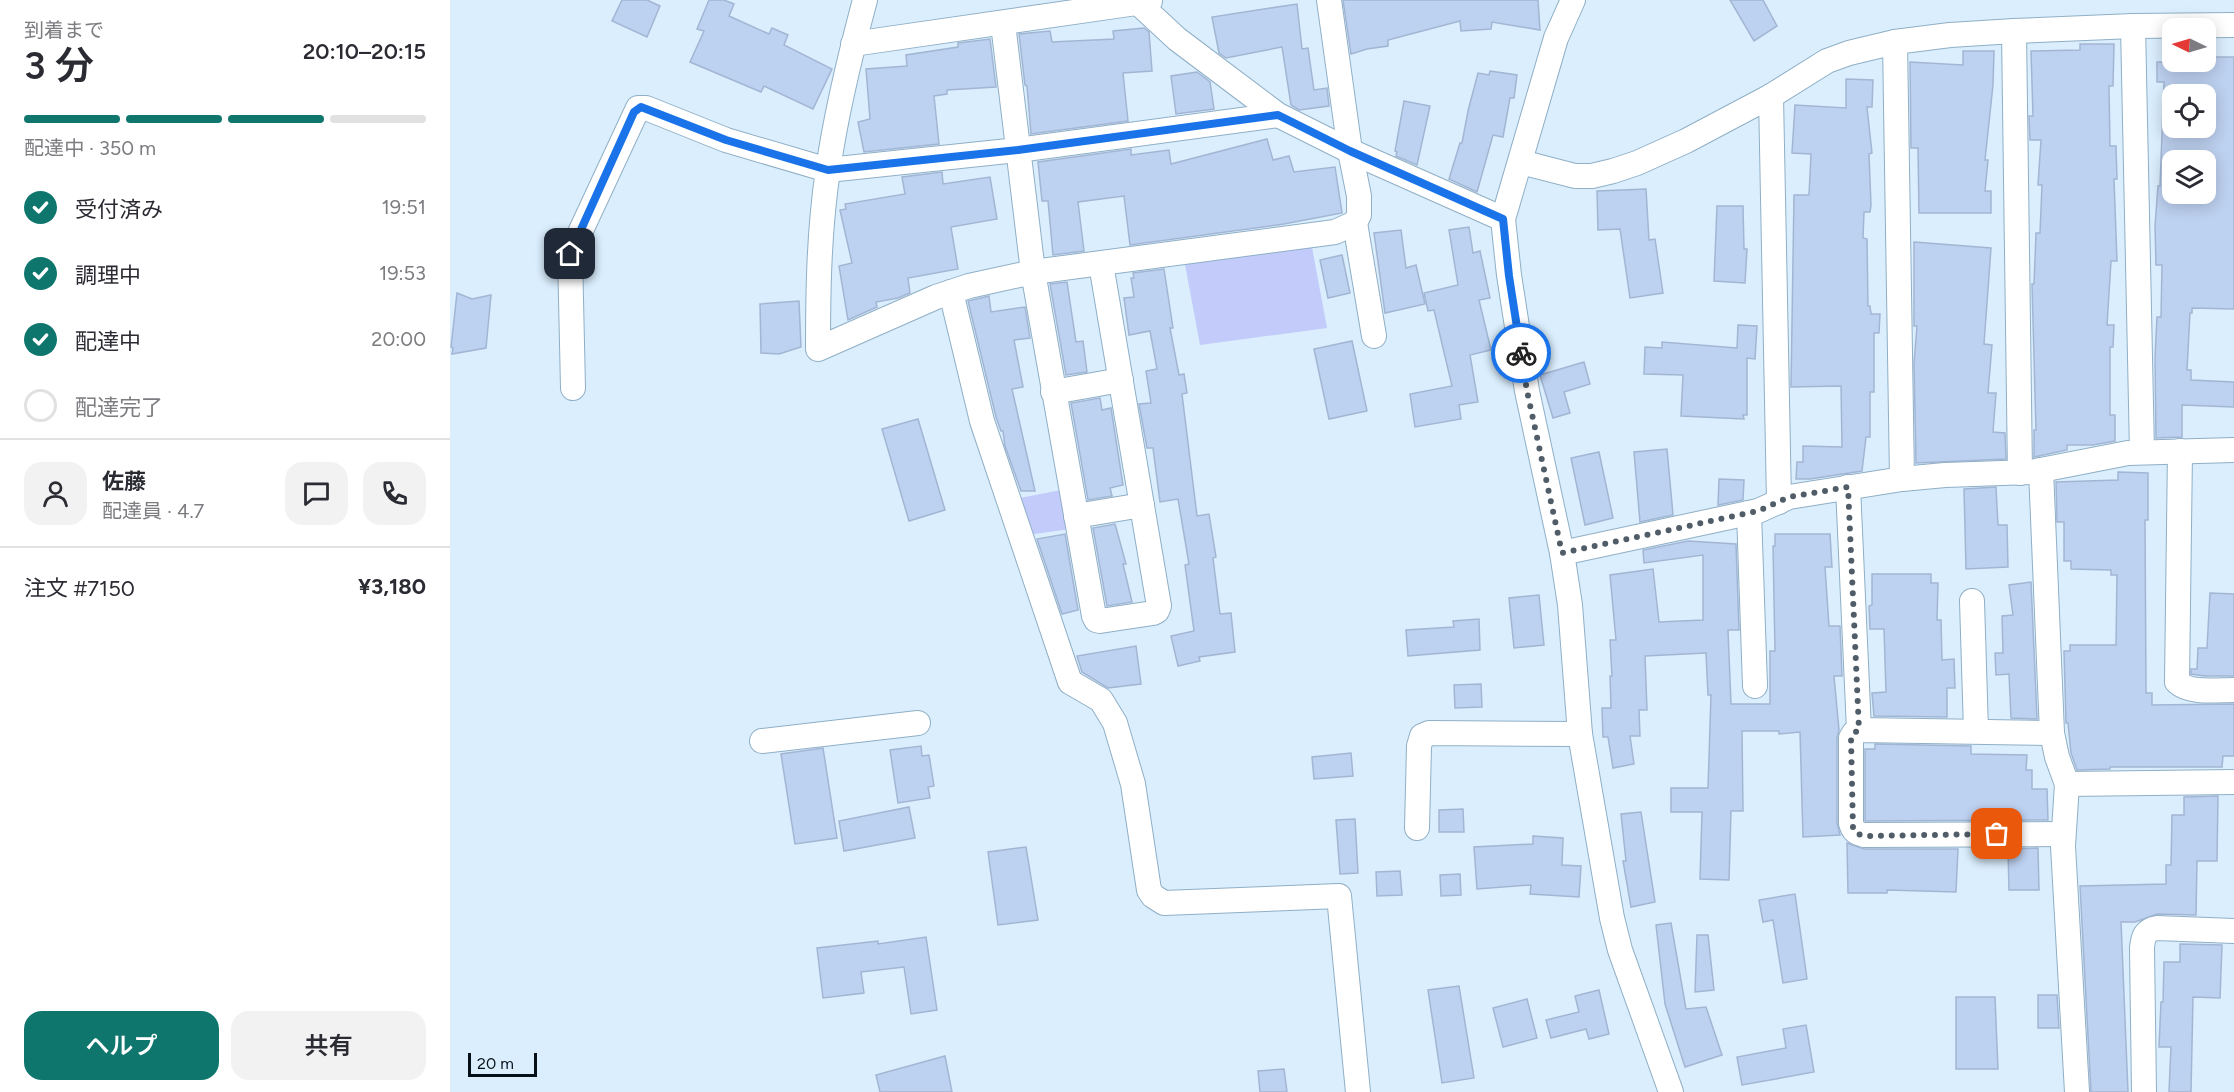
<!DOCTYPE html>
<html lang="ja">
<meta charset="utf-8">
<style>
body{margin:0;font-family:Figtree,"Noto Sans JP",sans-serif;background:#f2f2f3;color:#2b2b33;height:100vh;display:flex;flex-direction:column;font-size:22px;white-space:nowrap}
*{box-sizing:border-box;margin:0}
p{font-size:20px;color:#7c7c81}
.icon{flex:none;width:33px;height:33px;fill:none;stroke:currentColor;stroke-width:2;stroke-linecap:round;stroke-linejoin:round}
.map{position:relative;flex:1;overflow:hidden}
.panel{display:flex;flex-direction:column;background:#fff;width:450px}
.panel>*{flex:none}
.needle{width:39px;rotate:275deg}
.buttons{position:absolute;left:1712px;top:18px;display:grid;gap:12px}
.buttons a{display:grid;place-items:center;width:54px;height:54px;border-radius:12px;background:#fff;box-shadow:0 3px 15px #0003;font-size:30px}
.scale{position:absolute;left:18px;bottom:15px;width:69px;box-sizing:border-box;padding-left:6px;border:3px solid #050f17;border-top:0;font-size:16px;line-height:21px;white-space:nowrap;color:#050f17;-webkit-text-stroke:4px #daeefd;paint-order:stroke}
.pin{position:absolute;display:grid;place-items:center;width:51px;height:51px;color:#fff;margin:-26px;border-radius:12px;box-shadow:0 3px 9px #0006}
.courier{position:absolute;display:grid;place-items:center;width:60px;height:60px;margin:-30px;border:4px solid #1a73e8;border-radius:50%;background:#fff;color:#222;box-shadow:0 2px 8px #0007}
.head em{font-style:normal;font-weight:600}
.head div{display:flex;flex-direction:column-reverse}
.head{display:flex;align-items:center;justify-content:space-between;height:102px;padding:0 24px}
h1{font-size:39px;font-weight:600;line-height:45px}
.bar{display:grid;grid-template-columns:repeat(4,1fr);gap:9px 6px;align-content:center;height:72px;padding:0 24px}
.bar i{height:8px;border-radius:4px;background:#e1e1e2}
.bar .on{background:#0f766e}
.bar p{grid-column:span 4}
.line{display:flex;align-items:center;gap:15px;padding:0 24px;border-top:2px solid #e1e1e2}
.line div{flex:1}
.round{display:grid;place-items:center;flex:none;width:63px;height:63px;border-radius:18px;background:#f2f2f3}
ol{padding:0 24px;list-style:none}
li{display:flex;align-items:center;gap:18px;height:66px}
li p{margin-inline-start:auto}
li .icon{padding:6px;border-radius:50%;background:#0f766e;color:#fff;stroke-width:4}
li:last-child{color:#7c7c81}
li i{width:33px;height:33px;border:3px solid #e1e1e2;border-radius:50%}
.cta{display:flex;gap:12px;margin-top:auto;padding:12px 24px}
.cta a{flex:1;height:69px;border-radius:18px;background:#0f766e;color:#fff;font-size:24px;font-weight:600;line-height:69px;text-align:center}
.cta a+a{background:#f2f2f3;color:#2b2b33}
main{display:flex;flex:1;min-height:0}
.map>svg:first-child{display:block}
.green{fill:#c3cbfa}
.building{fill:#bdd1f0;stroke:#a2b6d4;stroke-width:1.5;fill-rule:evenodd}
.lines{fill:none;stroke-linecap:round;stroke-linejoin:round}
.minor-casing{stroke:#8fafc6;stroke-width:26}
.minor{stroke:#fff;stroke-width:24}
.done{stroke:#505d68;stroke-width:6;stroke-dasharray:0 10.8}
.route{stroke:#1a73e8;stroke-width:8}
</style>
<main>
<section class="panel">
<div class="head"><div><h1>3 分</h1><p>到着まで</p></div><em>20:10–20:15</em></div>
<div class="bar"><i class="on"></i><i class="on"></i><i class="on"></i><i></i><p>配達中 · 350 m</p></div>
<ol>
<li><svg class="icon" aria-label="check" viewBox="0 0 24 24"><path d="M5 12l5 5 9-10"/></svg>受付済み<p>19:51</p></li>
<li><svg class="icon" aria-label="check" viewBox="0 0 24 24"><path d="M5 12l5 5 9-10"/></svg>調理中<p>19:53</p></li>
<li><svg class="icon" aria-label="check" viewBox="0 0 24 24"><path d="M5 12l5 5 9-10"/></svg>配達中<p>20:00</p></li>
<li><i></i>配達完了</li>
</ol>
<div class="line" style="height:108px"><a class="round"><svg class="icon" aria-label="person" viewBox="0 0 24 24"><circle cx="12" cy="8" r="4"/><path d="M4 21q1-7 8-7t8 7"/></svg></a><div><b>佐藤</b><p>配達員 · 4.7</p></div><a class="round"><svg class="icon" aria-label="chat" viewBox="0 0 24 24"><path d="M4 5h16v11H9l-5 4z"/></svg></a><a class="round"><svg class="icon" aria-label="phone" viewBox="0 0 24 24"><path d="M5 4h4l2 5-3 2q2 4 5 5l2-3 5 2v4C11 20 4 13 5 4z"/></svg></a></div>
<div class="line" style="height:78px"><div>注文 #7150</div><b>¥3,180</b></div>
<div class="cta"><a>ヘルプ</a><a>共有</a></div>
</section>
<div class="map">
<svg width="1784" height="1092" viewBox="0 0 1784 1092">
<rect width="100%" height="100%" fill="#daeefd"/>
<g class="green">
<path d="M861 242 877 328 750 345 734 259Z"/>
<path d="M611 490 621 529 577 535 565 499Z"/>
</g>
<g class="building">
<path d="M172 0H197L210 6 197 37 162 21Z"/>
<path d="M259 0H274L284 4 279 16 319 34 322 28 338 35 334 45 382 69 363 109 314 86 311 92 240 62 254 31 247 29Z"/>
<path d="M893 0H1088L1090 30 1042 22 1041 29 1011 31 1010 21 938 40V46L917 49 901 54Z"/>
<path d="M1280 0H1313L1327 26 1304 41Z"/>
<path d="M847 4 852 49 858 48 864 90 877 88 879 106 849 110 841 105 832 47 776 58 769 53 762 17Z"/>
<path d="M694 28 699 32 702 71 673 73 678 121 581 134 577 86 575 85 569 34 600 31 602 42 664 39 663 31Z"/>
<path d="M540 39 546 87 497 90V94L484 96 489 144 414 152 408 122 420 119 416 69 457 66 456 55 508 47V43Z"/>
<path d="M1630 44H1664L1663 86H1659L1660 146H1666L1667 179H1664L1667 261H1661L1657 325H1664L1663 347H1660V415H1665V441L1643 445H1617V450L1584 457V430H1586L1582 284H1584L1586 233H1590L1592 185H1588L1591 140H1580L1579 116H1583L1581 51 1630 50Z"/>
<path d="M1513 51H1544L1543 85 1535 160H1538L1535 191H1541V213H1469L1468 148H1461L1460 62 1513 65Z"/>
<path d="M1760 57H1784V309L1742 308V313H1740L1737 370H1741V380L1784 382V407L1732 405V437L1706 438 1705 358 1707 317H1711L1712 265H1706L1705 226 1708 186H1710L1714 82H1707V62H1760ZM1722 94H1755V128H1722ZM1722 160H1755V194H1722Z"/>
<path d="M1040 71 1067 75 1064 98H1060L1053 137 1043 135 1027 192 999 179 1010 143H1012L1018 111 1028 73 1039 75Z"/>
<path d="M747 72 760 82 764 109 726 114 721 76Z"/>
<path d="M1396 79 1423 80 1422 107H1417L1422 153 1419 154 1421 205 1420 212H1414L1413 238 1417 239 1418 306H1420L1421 314H1430L1429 333H1424V392H1420V437H1416L1412 471 1360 479H1346L1347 462H1353V446L1392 447 1391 386 1341 387 1344 195H1359L1361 154 1342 153 1345 105 1396 108Z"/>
<path d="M954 101 980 106 967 165 946 156 947 152 945 151Z"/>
<path d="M817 139 823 160 839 156 844 172 885 167 892 213 834 224 680 245 674 196 628 202 634 251 603 255 598 201H592L588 162 681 149V155L719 150 721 164Z"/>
<path d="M492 172 493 184 540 177 547 219 501 227 508 269 458 278 460 293 448 298 426 302 427 307 398 320 389 266 402 263 390 210 396 209 395 204 455 194 452 177Z"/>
<path d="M1196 189 1199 240 1205 239 1213 293 1180 298 1170 229 1148 230 1147 191Z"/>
<path d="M1267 206H1293L1294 249H1297L1295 283 1264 281Z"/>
<path d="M1019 227 1023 253 1030 251 1040 298 1029 300 1041 350 1020 355 1028 402 1009 405 1011 419 965 427 960 394 1002 386 984 310 978 311 974 293 1008 285 999 230Z"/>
<path d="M951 230 956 268 966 265 975 304 935 313 924 233Z"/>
<path d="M1464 242 1541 248 1534 344 1542 345 1538 393H1546L1543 432 1555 433 1556 459 1466 463 1464 364 1467 326H1464Z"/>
<path d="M892 255 900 293 878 298 870 260Z"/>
<path d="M714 269 723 328H720L729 375 734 374 737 393 732 394 747 516 759 514 766 557 763 558 770 614 781 613 785 652 749 657 750 661 728 666 721 636 744 631 735 565 739 564 728 499 710 502 703 448H697L689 404 701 403 696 371 707 369 700 331 679 335 674 298 684 297 681 278H684L683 273Z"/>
<path d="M617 282 626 342 633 341 637 372 616 375 600 284Z"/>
<path d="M7 293 22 299 41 295 36 348 2 354 3 348 1 347Z"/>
<path d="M539 296 541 312 575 307 580 338 564 340 573 387 562 389 585 491H571L555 446 553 431H551L546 417 518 301Z"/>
<path d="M349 301 351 347 329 354 311 353 310 304Z"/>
<path d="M1288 325 1307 326 1305 359 1297 358V415H1293L1294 419 1231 416 1233 375 1194 374 1195 347 1212 348V342L1287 348Z"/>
<path d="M902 341 917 411 879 419 864 349Z"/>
<path d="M1134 362 1140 384 1114 392 1120 413 1103 418 1090 375Z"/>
<path d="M650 398 652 410 661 408 673 485 660 488 662 496 638 500 621 403Z"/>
<path d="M468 419 495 510 459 521 432 429Z"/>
<path d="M1217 449 1223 515 1190 522 1184 452Z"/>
<path d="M1149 452 1163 518 1135 525 1121 458Z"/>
<path d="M1668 472 1698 473V520H1695L1696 693H1702V705L1784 704V756H1773L1772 767H1660V769L1627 770 1621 753 1618 723H1616L1614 651H1620V645H1666L1667 575H1661V570L1621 569V561H1614V522H1607L1606 482 1668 480Z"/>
<path d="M1269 479 1294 480 1293 500 1268 505Z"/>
<path d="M1546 487 1548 525H1557L1558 567 1516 569 1514 489Z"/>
<path d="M665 524 676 564H673L682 602 657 606 643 528Z"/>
<path d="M615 534 628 610 612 614 587 539Z"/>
<path d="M1325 534H1380L1382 567H1375L1379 626H1390L1392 676H1384L1389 730 1387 738V823L1390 835 1353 837 1350 732 1329 734V731H1292L1293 811H1281L1279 880 1250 879 1252 812H1221V788H1258L1261 695H1258L1256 653 1195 656 1197 710H1189L1190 736H1180L1184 764 1163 768 1158 737H1153L1152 708H1161L1160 676H1162L1160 640H1166L1160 575 1203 569 1209 622 1253 620V555L1194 563 1193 550 1238 541 1286 544 1289 630H1278L1281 704H1320V651H1325L1323 546H1325Z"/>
<path d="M1422 574H1481V583H1488L1487 620H1491L1492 660 1504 659 1505 688H1497V717L1424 716 1422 693 1436 692 1434 629H1420L1419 606 1422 605Z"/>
<path d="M1581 582 1587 719 1561 718 1559 674 1546 675 1545 653H1553L1552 616 1563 615 1559 585Z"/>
<path d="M1760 593 1784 594V676H1755L1741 674V669H1747L1748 648H1757Z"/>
<path d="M1089 595 1094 645 1064 648 1059 598Z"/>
<path d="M1029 619 1030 650 958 656 956 630 1004 627 1003 621Z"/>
<path d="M686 646 691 684 658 688 632 672 627 656Z"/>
<path d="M1031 684 1032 707 1005 708 1004 685Z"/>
<path d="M1425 744 1521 746V754L1577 755 1576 770H1582V789H1597L1598 820 1415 821V749H1425Z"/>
<path d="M471 746 472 756 479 755 484 786 478 787 480 798 448 803 440 750Z"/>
<path d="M373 748 387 838 345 844 331 754Z"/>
<path d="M901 753 903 776 864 779 862 757Z"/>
<path d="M1768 796 1767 861H1747L1746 915 1707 914 1685 922H1671L1678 1092H1641L1630 886 1716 884V865H1721L1722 815H1734V797Z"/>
<path d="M459 807 465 838 394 851 389 821Z"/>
<path d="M1013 809 1014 832H989V810Z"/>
<path d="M1191 812 1205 902 1181 907 1173 861H1176L1171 814Z"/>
<path d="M905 819 908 873 890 874 886 820Z"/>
<path d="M1083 836 1113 838 1112 865 1131 866 1129 897 1080 894 1081 885 1027 889 1024 847 1083 844Z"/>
<path d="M1397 843 1414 849H1508L1506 892 1437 890V893H1398Z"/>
<path d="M576 847 588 920 548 925 538 852Z"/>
<path d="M1588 848 1589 890H1559L1558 849Z"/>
<path d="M950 871 952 895 927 896 926 872Z"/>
<path d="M1010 874 1011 895 991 896 990 875Z"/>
<path d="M1345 894 1357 979 1333 983 1323 920 1313 922 1309 900Z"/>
<path d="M1221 923 1236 1009 1256 1007 1272 1055 1235 1067 1215 1004 1206 925Z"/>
<path d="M1247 935H1258L1264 990 1245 992Z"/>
<path d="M476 937 487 1010 461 1014 454 967 411 972 414 993 373 998 367 948 428 941V944Z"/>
<path d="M1730 944 1772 945 1770 998 1743 997 1741 1092H1719L1721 1047H1709L1711 1002H1713L1714 962H1730Z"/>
<path d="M1009 986 1024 1078 992 1083 978 990Z"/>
<path d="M1149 990 1159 1034 1139 1039 1136 1029 1101 1038 1096 1020 1129 1012 1125 996Z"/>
<path d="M1588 995H1607L1609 1028H1588Z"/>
<path d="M1506 997H1545L1548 1069H1506Z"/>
<path d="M1077 999 1087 1038 1053 1047 1043 1008Z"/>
<path d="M1356 1025 1364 1072 1292 1085 1287 1057 1336 1048 1333 1029Z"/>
<path d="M495 1056 502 1092H430L426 1075Z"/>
<path d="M834 1069 837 1092H810L808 1071Z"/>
</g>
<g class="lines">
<defs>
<g id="minor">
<path d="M415 0C400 56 386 113 378 170 369 230 368 289 368 349L486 297 519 286 583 272 885 232 905 223 909 215V196L900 151 879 0"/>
<path d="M685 0 727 39 828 115 900 151 1053 219"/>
<path d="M1123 0 1106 38 1053 219 1059 275 1077 391 1112 553 1120 605 1130 734 1162 918 1170 950 1221 1092"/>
<path d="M553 24 583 272 644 616 646 620 650 621 703 613 707 611 709 606 651 264"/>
<path d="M1683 26 1692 452"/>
<path d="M1564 31 1570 473"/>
<path d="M1445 42 1452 479"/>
<path d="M403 44 700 1"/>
<path d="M1321 96 1329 502"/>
<path d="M1071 162 1125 176H1142L1163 171 1187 163 1236 141 1321 96 1377 61 1399 53 1445 42 1500 35 1564 31 1683 26 1784 25"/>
<path d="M905 223 924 336"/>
<path d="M501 292 532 421 620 682 651 700 665 723 683 784 699 890 703 896 714 903 889 896 908 1092"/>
<path d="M123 388 120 254 188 108H196L276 140 378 170 568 150 828 115"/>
<path d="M603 392 671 380"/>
<path d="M1730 451 1727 682C1740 694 1767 690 1784 690"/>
<path d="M1591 470 1602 733 1607 757 1617 784 1613 846 1627 1092"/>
<path d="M1398 487 1409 730"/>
<path d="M1299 513 1305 686"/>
<path d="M626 516 692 505"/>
<path d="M1112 553 1308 511 1339 497 1452 479 1495 475 1581 472 1678 453 1784 450"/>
<path d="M1522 601 1526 731"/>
<path d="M1602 733 1409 730 1404 733 1401 738V823C1403 831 1406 833 1414 835L1613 834"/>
<path d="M312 741 468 723"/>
<path d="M1617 784 1784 782"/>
<path d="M967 828 969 746 972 736 979 733 1130 734"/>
<path d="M1694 1092 1692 948C1693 937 1695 930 1707 928L1784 931"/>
</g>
</defs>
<use href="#minor" class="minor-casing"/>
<use href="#minor" class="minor"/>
</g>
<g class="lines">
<path class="done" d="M1071 353 1077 391 1112 553 1308 511 1339 497 1398 487 1409 730 1404 733 1401 738 1403 829 1408 834 1414 836 1547 834"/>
<path class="route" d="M120 254 184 112 191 107 276 140 378 170 568 150 828 115 900 151 1053 219 1059 276 1071 353"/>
</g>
</svg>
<div class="buttons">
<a><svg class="needle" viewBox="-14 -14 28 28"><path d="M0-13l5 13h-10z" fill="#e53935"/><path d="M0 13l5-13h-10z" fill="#7c7c81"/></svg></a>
<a><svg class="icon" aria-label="locate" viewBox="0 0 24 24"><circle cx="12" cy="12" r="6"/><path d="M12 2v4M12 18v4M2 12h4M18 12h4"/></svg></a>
<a><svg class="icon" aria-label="layers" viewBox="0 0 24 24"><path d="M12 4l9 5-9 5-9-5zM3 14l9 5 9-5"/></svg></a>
</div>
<div class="scale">20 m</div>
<div class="pin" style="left:1547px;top:834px;background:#ea580c"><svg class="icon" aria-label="bag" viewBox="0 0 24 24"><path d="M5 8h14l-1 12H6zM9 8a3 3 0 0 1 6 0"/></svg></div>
<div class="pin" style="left:120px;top:254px;background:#1f2937"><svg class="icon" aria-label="home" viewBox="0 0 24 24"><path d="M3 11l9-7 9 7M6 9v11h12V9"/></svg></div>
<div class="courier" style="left:1071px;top:353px"><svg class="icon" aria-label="bike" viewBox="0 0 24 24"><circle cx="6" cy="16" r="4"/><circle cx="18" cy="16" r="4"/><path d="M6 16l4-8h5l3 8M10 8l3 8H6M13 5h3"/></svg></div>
</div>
</main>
